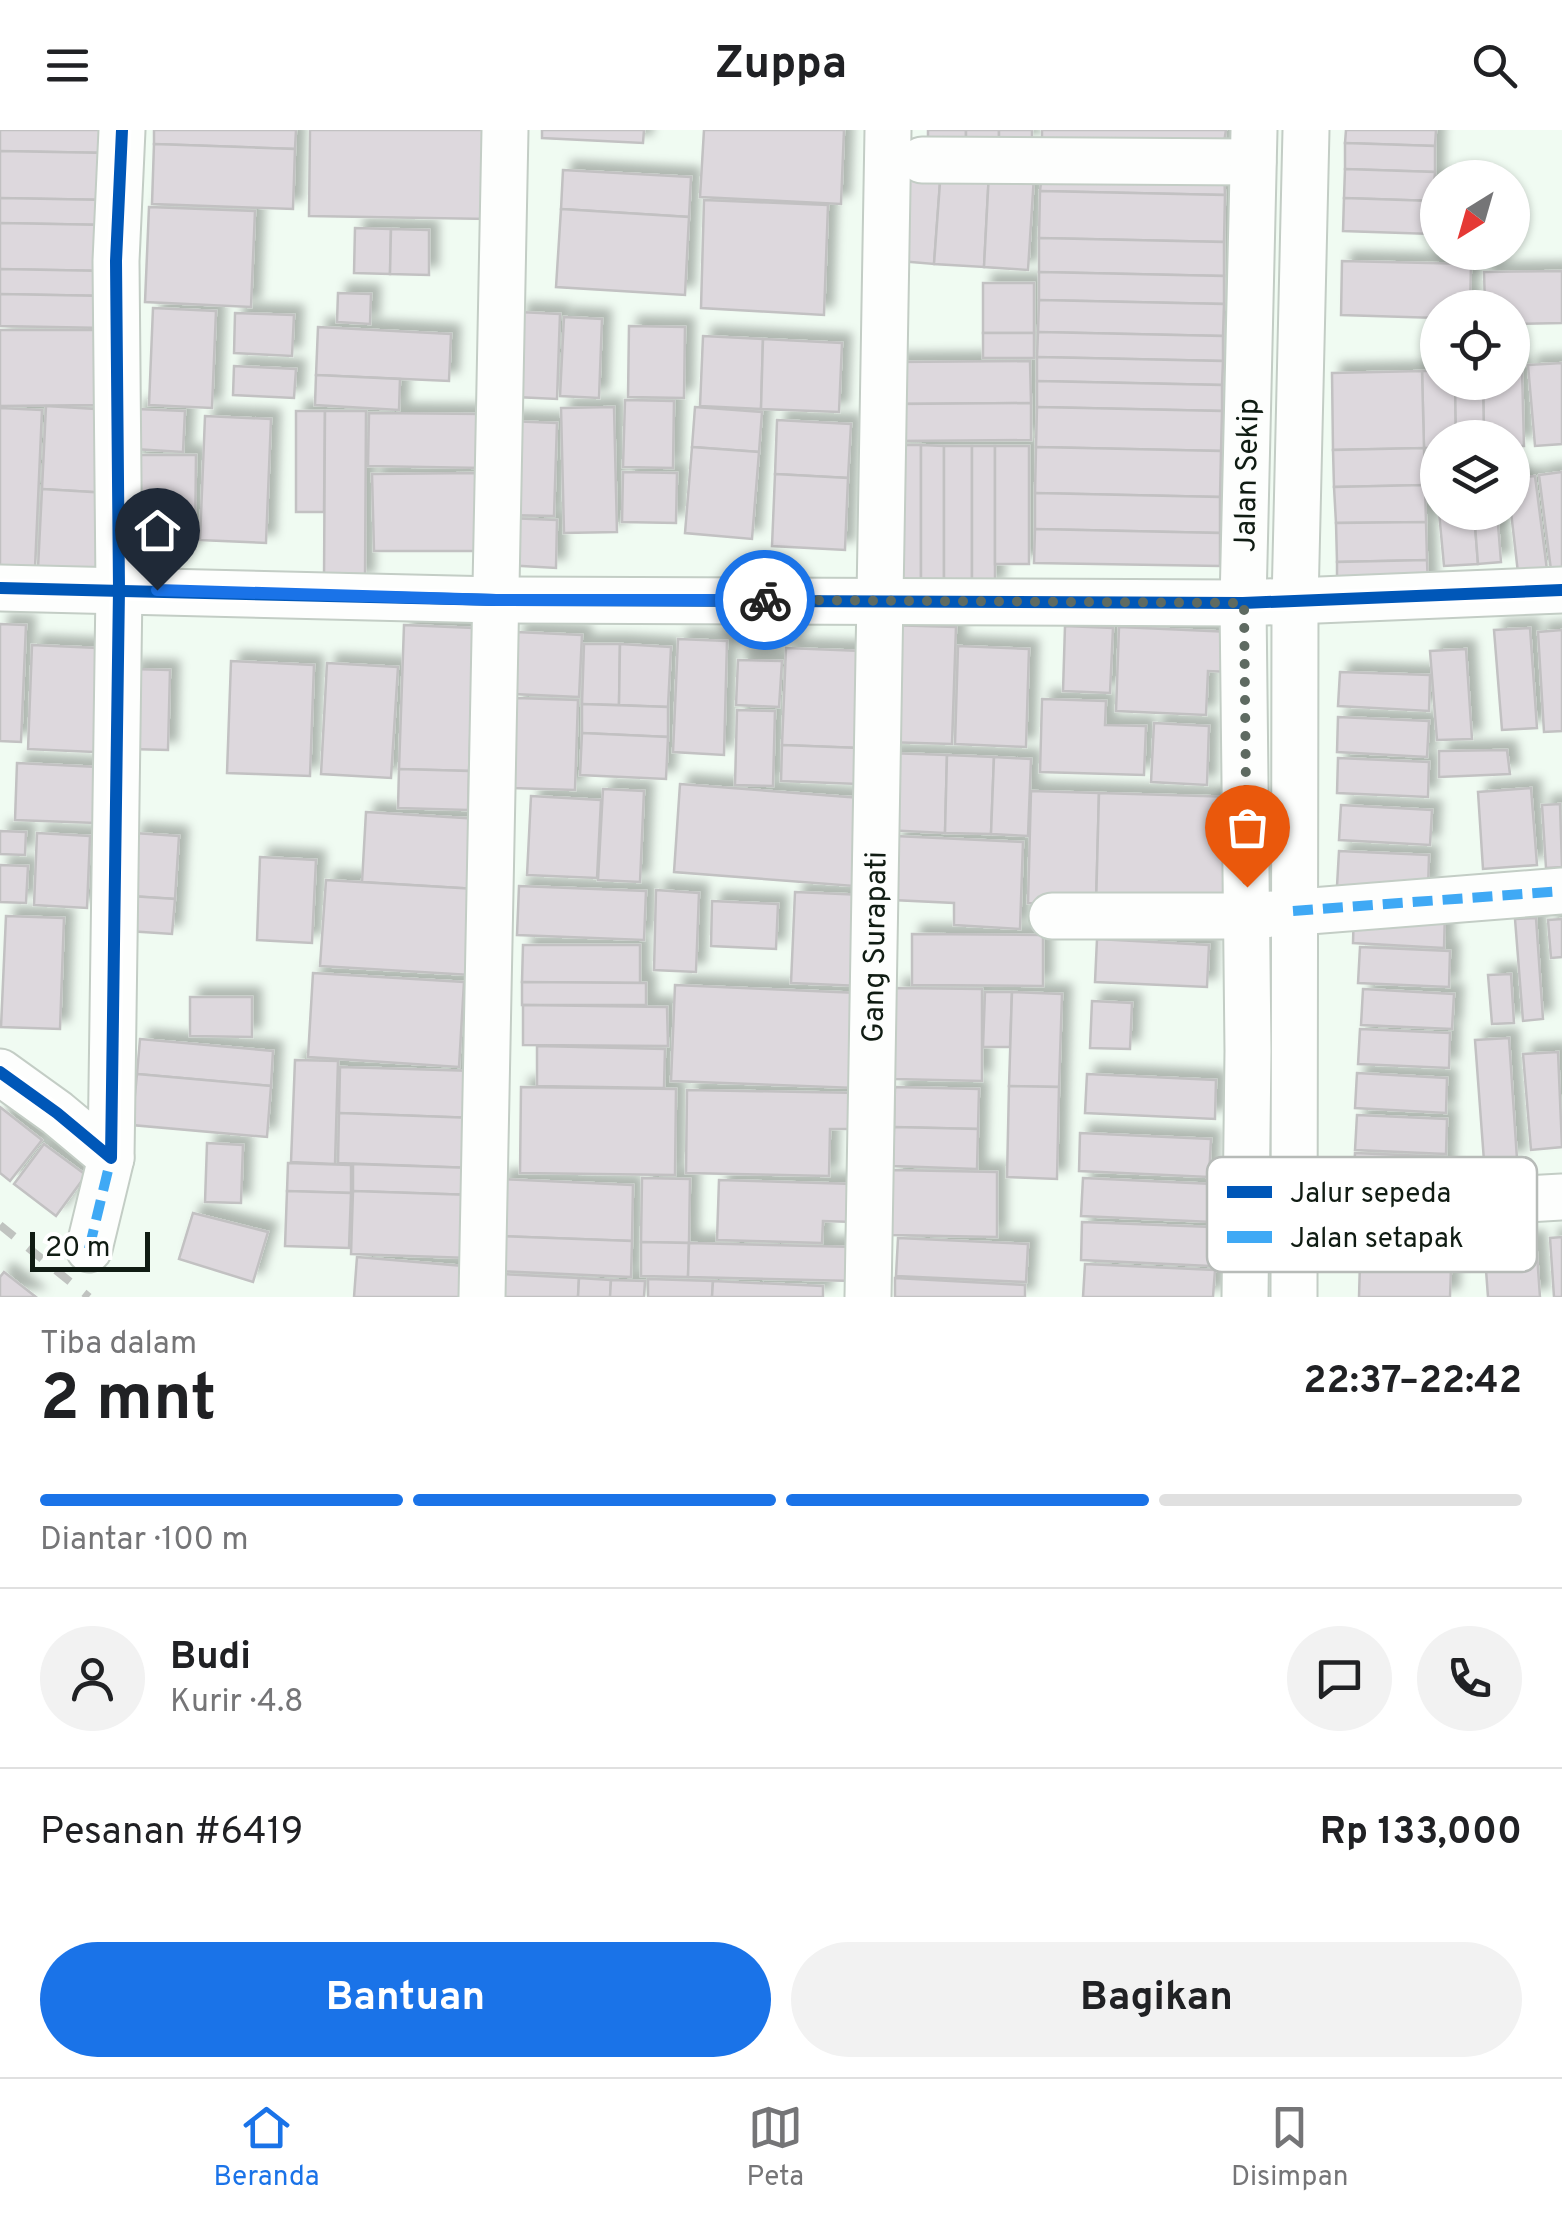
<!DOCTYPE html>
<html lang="id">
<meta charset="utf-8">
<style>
body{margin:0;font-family:Overpass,sans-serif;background:#f2f2f2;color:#202124;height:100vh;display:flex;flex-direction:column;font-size:38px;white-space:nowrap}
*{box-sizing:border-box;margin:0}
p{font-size:32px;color:#757577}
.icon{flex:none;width:55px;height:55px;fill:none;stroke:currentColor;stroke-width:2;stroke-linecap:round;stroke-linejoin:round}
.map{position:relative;height:1167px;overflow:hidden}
.drawer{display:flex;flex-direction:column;background:#fff;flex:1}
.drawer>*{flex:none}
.needle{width:65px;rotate:217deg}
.controls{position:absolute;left:1420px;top:30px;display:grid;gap:20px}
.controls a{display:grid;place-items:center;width:110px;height:110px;border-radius:50%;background:#fff;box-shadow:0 2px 8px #0004;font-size:50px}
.scale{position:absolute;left:30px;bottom:25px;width:120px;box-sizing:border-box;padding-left:10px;border:5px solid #101c13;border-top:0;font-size:28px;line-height:35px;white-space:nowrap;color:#101c13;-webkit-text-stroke:8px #fff;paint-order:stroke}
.pin{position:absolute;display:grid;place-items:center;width:85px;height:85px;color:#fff;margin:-102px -42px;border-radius:50% 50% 50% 0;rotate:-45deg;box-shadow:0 0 10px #0007}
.pin .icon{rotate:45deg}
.courier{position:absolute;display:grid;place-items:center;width:100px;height:100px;margin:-50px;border:8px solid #1a73e8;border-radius:50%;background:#fff;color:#222;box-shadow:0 2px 12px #0007}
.overview em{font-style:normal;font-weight:700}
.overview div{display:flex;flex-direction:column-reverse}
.overview{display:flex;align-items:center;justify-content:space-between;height:170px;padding:0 40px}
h1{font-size:65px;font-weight:700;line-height:75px}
.bar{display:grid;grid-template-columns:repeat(4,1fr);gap:15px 10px;align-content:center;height:120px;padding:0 40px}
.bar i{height:12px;border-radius:8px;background:#e0e0e0}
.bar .current{background:#1a73e8}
.bar p{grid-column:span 4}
.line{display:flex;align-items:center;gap:25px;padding:0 40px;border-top:2px solid #e0e0e0}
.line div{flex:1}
.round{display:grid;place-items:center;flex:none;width:105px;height:105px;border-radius:52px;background:#f2f2f2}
.primary-button{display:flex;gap:20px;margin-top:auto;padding:20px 40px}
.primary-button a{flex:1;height:115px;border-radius:60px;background:#1a73e8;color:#fff;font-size:40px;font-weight:700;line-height:115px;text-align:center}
.primary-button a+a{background:#f2f2f2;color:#202124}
header{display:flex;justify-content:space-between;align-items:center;height:130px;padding:0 40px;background:#fff;font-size:45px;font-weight:700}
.tab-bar{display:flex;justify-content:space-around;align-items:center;height:140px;border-top:2px solid #e0e0e0;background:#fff;font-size:28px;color:#757577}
.tab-bar a{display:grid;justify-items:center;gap:5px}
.tab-bar .current{color:#1a73e8}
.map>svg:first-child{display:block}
.building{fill:#ddd8dd;stroke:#c2c1c2;stroke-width:2.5;filter:url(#shadow)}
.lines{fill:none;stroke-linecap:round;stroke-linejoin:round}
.minor-casing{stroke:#c3cdc5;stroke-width:49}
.minor{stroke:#fdfefd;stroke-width:45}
.rail{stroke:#c0c3c0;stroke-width:8;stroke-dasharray:18 18;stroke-linecap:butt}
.quiet{stroke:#3fa9f5;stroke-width:10;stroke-dasharray:20 10;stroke-linecap:butt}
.cycleway-casing{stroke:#fff;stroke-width:19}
.cycleway{stroke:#0057b8;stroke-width:12}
.done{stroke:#5e6a61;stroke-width:10;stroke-dasharray:0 18}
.route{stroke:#1a73e8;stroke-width:12}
.labels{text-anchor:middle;stroke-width:8;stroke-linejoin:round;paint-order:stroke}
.street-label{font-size:30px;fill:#101c13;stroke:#fff}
.key{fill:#fff;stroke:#b7bbb8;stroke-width:2.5}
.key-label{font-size:28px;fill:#101c13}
</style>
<header><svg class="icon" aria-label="menu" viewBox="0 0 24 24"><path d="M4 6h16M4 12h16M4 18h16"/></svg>Zuppa<svg class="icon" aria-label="search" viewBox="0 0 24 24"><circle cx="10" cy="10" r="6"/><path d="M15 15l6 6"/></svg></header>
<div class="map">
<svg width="1562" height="1167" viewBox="0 0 1562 1167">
<defs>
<filter id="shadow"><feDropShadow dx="9" dy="-9" stdDeviation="5" flood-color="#0004"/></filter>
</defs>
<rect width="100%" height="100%" fill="#f0fbf2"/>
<g class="building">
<path d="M0 0H108V23L0 21Z"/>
<path d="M154 0H296L295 19 154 14Z"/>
<path d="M310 0H490L489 89 309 86Z"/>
<path d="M542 0H644L643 13 542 8Z"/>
<path d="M704 0H844L841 74 700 67Z"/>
<rect x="928" y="0" width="38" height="11"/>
<rect x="966" y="0" width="33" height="11"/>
<path d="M999 0H1032V12L999 11Z"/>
<path d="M1042 0H1226L1222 25 1042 18Z"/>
<path d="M1346 0H1436L1435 16 1345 13Z"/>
<path d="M1345 13 1435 16V42L1345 39Z"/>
<path d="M154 14 295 19 293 79 152 74Z"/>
<path d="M0 21 108 23V70L0 68Z"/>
<path d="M1043 34 1224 38 1225 65 1040 61Z"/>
<path d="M894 36 941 39 934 134 888 130Z"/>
<path d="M941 39 989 42 984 137 934 134Z"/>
<path d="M1345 39 1435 42 1433 71 1344 68Z"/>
<path d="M563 40 691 47 689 87 561 79Z"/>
<path d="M989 42 1034 46 1028 140 984 137Z"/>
<path d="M1040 61 1225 65 1224 112 1039 108Z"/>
<path d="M0 68 108 70 107 95 0 93Z"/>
<path d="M1344 68 1433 71 1432 104 1343 101Z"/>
<path d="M704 70 828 75 824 185 701 178Z"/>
<path d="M149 77 255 81 251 177 145 172Z"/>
<path d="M561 79 689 87 685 165 556 157Z"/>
<path d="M0 93 107 95 106 141 0 139Z"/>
<path d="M355 98 391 99 390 144 354 143Z"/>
<path d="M391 99 429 100V145L390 144Z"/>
<path d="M1039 108 1224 112V146L1039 142Z"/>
<path d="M1342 131 1471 134 1470 178H1438V188L1341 185Z"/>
<path d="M0 139 106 141V166L0 164Z"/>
<path d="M1562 141V193L1512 194V178H1485L1484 142Z"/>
<path d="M1039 142 1224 146V174L1039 170Z"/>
<rect x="983" y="153" width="51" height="50"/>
<path d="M338 163 371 164 370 194 337 192Z"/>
<path d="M0 164 106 166V198L0 196Z"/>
<path d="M1039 170 1224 174 1223 206 1038 202Z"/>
<path d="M153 178 216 181 212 278 149 275Z"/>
<path d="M519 182 560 184 557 269 516 267Z"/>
<path d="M235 183 294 185 292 226 234 223Z"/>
<path d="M564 187 602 189 599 268 560 266Z"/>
<path d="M629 196 685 197 684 268 628 267Z"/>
<path d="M318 197 451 204 449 251 316 245Z"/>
<path d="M0 200H101L102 275 0 276Z"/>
<path d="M1038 202 1223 206V231L1037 227Z"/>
<rect x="983" y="203" width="51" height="25"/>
<path d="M703 206 763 209 761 279 700 276Z"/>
<path d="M763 209 842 213 839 282 761 279Z"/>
<path d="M1037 227 1223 231 1222 255 1037 251Z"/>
<path d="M1030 231 1031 273 894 274 893 232Z"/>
<path d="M1562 233V314L1535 316 1528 235Z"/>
<path d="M234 236 296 239 294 268 233 265Z"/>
<path d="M1512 239H1522L1524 316H1512V308H1484L1483 252H1512Z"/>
<path d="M1422 241H1438V252H1455L1456 308H1438V318H1424Z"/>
<path d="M1422 241 1424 318 1333 320 1332 243Z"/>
<path d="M316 245 400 249 399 280 315 275Z"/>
<path d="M1037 251 1222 255V281L1037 277Z"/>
<path d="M1455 252H1483L1484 308H1456Z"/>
<path d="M625 270 674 271 673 338 623 337Z"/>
<path d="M1031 273V310L894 311V274Z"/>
<path d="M46 276 112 280 108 363 42 359Z"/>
<path d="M614 277 617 402 564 403 561 278Z"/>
<path d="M695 277 762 282 759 322 692 317Z"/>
<path d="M1037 277 1222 281 1221 321 1036 317Z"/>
<path d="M0 278 42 280 35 438 0 436Z"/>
<path d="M136 279 185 281 183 322 134 319Z"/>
<path d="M296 281H325L324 382H296Z"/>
<path d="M325 281H366L365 451H324Z"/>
<path d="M369 283 484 284 483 338 368 336Z"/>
<path d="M205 286 271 289 266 413 200 410Z"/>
<path d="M777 290 851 294 848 348 775 344Z"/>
<path d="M508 291 557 293 554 386 505 385Z"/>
<rect x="893" y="315" width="28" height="142"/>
<path d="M921 315 944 316V457H921Z"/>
<rect x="944" y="316" width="28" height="141"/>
<rect x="972" y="316" width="23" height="141"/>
<rect x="995" y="316" width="34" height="118"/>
<path d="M692 317 759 322 752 409 685 403Z"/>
<path d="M1036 317 1221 321 1220 367 1035 363Z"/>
<path d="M1424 318 1425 355 1334 357 1333 320Z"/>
<path d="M134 325H196L195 419 133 418Z"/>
<path d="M623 342 677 343 676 393 622 392Z"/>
<path d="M1562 342V438L1551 440 1539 345Z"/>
<path d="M479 343 480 421H374L372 344Z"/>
<path d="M775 344 848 348 845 420 772 416Z"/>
<path d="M1535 346 1547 440 1518 443 1511 382 1512 348Z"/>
<path d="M1425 355 1426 392 1336 393 1334 357Z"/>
<path d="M42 359 108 363 104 442 38 438Z"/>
<path d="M1035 363 1220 367V403L1035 399Z"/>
<path d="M1439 382H1474L1478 434 1444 436Z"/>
<path d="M1474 382H1497L1501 432 1478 434Z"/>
<path d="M507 388 557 390 556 438 505 435Z"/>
<path d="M1426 392 1427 430 1337 432 1336 393Z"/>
<path d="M1035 399 1220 403V436L1034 433Z"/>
<path d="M1427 430 1428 460 1337 462V432Z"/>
<path d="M0 494 26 495 21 612 0 611Z"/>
<path d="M404 495 474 498 469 641 399 639Z"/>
<path d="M887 495 956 497 952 614 884 612Z"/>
<path d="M1065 496 1113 498 1110 563 1063 561Z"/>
<path d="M1119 497 1232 502 1230 542 1208 541 1206 585 1116 581Z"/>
<path d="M1530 498 1537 598 1502 600 1494 500Z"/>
<path d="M1562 500V601L1544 602 1538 502Z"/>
<path d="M516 502 582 505 579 567 513 564Z"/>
<path d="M678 509 727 511 724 625 673 622Z"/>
<path d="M584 514H620L619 575 582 574Z"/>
<path d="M620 514 671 517 668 577 619 575Z"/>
<path d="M32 515 98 518 94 622 28 619Z"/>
<path d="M958 516 1029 519 1026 617 955 614Z"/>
<path d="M786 518 862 521 859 618 782 615Z"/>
<path d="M1466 519 1472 609 1437 610 1430 521Z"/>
<path d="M738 530 782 531 779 577 736 575Z"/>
<path d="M231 531 314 535 310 646 227 643Z"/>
<path d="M327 533 398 537 391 648 321 644Z"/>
<path d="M131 539 170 540 168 620 130 619Z"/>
<path d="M1340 542 1430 545 1429 581 1338 576Z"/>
<path d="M516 568 578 570 575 660 512 658Z"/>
<path d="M1042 569 1106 571 1105 595 1146 596 1144 645 1040 642Z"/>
<path d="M582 574 668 577V607L582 603Z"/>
<path d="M737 580 775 581 773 656 735 655Z"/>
<path d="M1338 587 1429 591 1427 627 1337 622Z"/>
<path d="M1154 593 1209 596 1207 655 1151 652Z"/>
<path d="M582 603 668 607 666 649 580 645Z"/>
<path d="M782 615 859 618 858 654 781 651Z"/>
<path d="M1507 620 1510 644 1439 647V621Z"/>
<path d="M887 623 947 625 945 703 884 700Z"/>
<path d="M947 625 994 627 991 704 945 703Z"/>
<path d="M994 627 1031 629 1028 706 991 704Z"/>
<path d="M1338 628 1429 632 1428 667 1337 663Z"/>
<path d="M17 633 98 637 96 693 15 690Z"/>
<path d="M399 639 469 641 468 680 398 678Z"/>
<path d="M680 654 861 668 854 756 674 742Z"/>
<path d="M1531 658 1537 735 1483 739 1478 662Z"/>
<path d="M603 659 644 661 640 752 598 750Z"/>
<path d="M1031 661 1099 663 1096 776 1028 773Z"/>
<path d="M1099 663 1237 667 1235 780 1096 776Z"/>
<path d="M531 666 601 670 597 748 527 745Z"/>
<path d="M1560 674 1562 737 1546 738 1542 675Z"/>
<path d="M1341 675 1432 680 1430 715 1339 710Z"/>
<path d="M366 682 480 689 476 759 362 752Z"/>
<path d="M0 701 26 702 25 725 0 724Z"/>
<path d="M37 703 90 706 87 778 34 775Z"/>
<path d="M134 703 179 706 175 769 130 766Z"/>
<path d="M895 706 1023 712 1020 799 954 795V773L893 770Z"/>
<path d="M1339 721 1429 725 1428 760 1337 756Z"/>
<path d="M260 727 316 730 312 813 257 810Z"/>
<path d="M0 735 28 736 26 773 0 772Z"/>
<path d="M326 750 476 759 471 845 320 836Z"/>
<path d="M519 756 646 761 644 810 517 805Z"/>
<path d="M656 760 699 763 696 842 654 840Z"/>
<path d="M795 762 864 765 861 856 791 853Z"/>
<path d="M130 766 175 769 172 804 128 801Z"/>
<path d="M712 771 778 774 776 819 711 816Z"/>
<path d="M1354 778 1445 783 1444 818 1353 813Z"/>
<path d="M6 786 64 788 60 899 1 897Z"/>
<path d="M1536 788 1543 889 1523 891 1515 789Z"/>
<path d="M1562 789V827L1551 828 1548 790Z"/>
<path d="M912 804 1043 805V856L912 855Z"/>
<path d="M1097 809 1209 815 1207 857 1095 852Z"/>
<path d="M523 815H640V853L522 852Z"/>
<path d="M1360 817 1450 821 1449 857 1358 853Z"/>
<path d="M313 843 464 852 459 937 308 927Z"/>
<path d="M1511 844 1514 893 1492 894 1488 845Z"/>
<path d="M522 852 646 853V875H522Z"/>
<path d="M675 855 859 863 856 958 671 951Z"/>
<path d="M895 858 982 859V951L894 949Z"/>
<path d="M1363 859 1454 864 1452 899 1361 895Z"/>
<path d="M985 862H1012L1010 917H983Z"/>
<path d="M1012 862 1062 864 1059 957 1009 956Z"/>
<path d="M190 867H252V907L190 906Z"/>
<path d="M1092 871 1132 873 1130 919 1090 918Z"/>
<path d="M523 875 667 877 668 916 523 915Z"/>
<path d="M1360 899 1450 903 1449 938 1358 934Z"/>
<path d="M1509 908 1517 1029 1484 1031 1475 910Z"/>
<path d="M140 909 273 921 271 956 137 944Z"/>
<path d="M537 916 665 919 664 958 537 956Z"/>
<path d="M1558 922 1562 1017 1531 1020 1523 924Z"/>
<path d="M295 930 338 931 335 1034 291 1032Z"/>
<path d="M340 937 476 941 474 988 339 983Z"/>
<path d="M1357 943 1447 948 1446 983 1355 978Z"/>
<path d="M137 944 271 956 267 1007 132 995Z"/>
<path d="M1087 944 1216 950 1215 989 1085 983Z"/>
<path d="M1009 956 1059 957 1057 1049 1007 1047Z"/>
<path d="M521 957 676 959 675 1045 520 1043Z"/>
<path d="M895 957 979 959 978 999 894 997Z"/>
<path d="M687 960 861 963V999H830L829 1046 686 1043Z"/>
<path d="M0 977 42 1010 10 1051 0 1043Z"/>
<path d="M339 983 474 988 473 1038 338 1033Z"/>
<path d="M1357 985 1447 989 1446 1024 1355 1020Z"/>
<path d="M894 997 978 999 977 1039 893 1036Z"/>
<path d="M1080 1003 1211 1009 1209 1047 1079 1041Z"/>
<path d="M207 1013 243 1015 241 1073 205 1072Z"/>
<path d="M44 1014 86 1045 56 1086 14 1054Z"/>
<path d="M1355 1023 1446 1027 1444 1062 1353 1058Z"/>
<path d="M288 1033 351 1035V1063L287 1061Z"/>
<path d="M353 1034 473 1038 472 1065 353 1061Z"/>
<path d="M891 1040 997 1042V1107L890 1105Z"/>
<path d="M642 1048 690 1049 689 1113 641 1112Z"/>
<path d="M1083 1048 1213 1054 1212 1092 1081 1086Z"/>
<path d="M500 1049 633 1055 632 1111 498 1106Z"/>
<path d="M719 1050 854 1054 853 1092 823 1091 822 1113 717 1110Z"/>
<path d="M287 1061 351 1063 349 1118 285 1116Z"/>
<path d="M353 1061 472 1065 470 1128 351 1124Z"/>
<path d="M193 1083 268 1102 253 1152 179 1129Z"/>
<path d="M1082 1092 1212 1097 1211 1136 1081 1130Z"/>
<path d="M498 1106 632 1111 631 1147 497 1141Z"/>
<path d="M1562 1107V1167H1554L1550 1108Z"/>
<path d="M898 1108 1028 1114 1026 1152 896 1146Z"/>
<path d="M1536 1110 1540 1167H1488L1484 1113Z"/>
<path d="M641 1112 689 1113 688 1147 641 1146Z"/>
<path d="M689 1113 856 1117 854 1151 688 1147Z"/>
<path d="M357 1127 475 1137 472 1167H354Z"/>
<path d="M1360 1133 1451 1138 1450 1167H1359Z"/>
<path d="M1085 1134 1215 1140 1213 1167H1083Z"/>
<path d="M4 1142 36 1167H0V1147Z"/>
<path d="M501 1144 579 1148 578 1167H500Z"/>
<path d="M579 1148 611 1150 610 1167H578Z"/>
<path d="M895 1148 1025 1155V1167H895Z"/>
<path d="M648 1149 713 1151 712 1167H648Z"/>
<path d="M611 1150 645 1151 644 1167H610Z"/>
<path d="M713 1151 823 1156V1167H712Z"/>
</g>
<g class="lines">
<defs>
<g id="minor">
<path d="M922 30 1253 32"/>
<path d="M0 458 496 470 1243 473 1562 460"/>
<path d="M1052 786H1248L1562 761"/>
<path d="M0 942 57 983 111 1028 119 459 116 131 122 0"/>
<path d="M1292 1082 1562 1067"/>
<path d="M89 1119 111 1028"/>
<path d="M482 1167 505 0"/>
<path id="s1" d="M868 1167 888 0"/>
<path id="s2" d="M1245 1167 1248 921 1243 473 1254 0"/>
<path d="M1294 1167 1295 473 1306 0"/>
</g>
</defs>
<use href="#minor" class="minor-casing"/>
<use href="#minor" class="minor"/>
<path class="rail" d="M0 1095 89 1167"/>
<g class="quiet">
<path d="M1293 781 1562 761"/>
<path d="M89 1119 111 1028"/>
</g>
<defs>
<g id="cycleway">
<path d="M0 458 496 470 1243 473 1562 460"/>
<path d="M0 942 57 983 111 1028 119 459 116 131 122 0"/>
</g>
</defs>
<use href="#cycleway" class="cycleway-casing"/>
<use href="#cycleway" class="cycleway"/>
</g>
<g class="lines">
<path class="done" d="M765 470 1244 473 1247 757"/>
<path class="route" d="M157 460 496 470H765"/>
</g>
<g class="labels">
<g class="street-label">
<text dy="10" stroke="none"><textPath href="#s2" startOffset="822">Jalan Sekip</textPath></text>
<text dy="10" stroke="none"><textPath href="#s1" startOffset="350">Gang Surapati</textPath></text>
</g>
</g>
<rect x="1207" y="1027" width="330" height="115" rx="15" class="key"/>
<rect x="1227" y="1056" width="45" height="12" fill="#0057b8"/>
<rect x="1227" y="1101" width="45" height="12" fill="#3fa9f5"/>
<g class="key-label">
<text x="1290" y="1072">Jalur sepeda</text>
<text x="1290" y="1117">Jalan setapak</text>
</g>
</svg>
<div class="controls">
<a><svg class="needle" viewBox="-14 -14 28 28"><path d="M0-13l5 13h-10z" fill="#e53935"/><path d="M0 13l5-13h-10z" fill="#757577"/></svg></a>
<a><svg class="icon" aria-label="locate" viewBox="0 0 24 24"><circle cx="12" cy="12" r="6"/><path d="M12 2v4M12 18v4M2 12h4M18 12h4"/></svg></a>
<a><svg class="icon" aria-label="layers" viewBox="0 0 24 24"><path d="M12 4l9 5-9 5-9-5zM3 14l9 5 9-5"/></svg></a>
</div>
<div class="scale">20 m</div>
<div class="pin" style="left:1247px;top:757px;background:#ea580c"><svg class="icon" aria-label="bag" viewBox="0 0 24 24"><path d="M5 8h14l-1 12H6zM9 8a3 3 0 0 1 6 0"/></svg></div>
<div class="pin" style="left:157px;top:460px;background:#1f2937"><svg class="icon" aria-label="home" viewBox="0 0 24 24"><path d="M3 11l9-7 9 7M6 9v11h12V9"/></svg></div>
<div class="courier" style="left:765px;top:470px"><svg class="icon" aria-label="bike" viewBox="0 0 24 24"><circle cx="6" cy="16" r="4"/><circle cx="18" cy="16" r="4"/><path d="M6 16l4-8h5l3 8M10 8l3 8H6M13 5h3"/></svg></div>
</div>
<section class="drawer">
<div class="overview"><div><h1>2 mnt</h1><p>Tiba dalam</p></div><em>22:37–22:42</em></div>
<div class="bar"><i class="current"></i><i class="current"></i><i class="current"></i><i></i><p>Diantar · 100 m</p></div>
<div class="line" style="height:180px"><a class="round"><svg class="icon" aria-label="person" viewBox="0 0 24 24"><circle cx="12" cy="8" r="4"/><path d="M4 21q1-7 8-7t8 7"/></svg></a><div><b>Budi</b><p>Kurir · 4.8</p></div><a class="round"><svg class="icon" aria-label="chat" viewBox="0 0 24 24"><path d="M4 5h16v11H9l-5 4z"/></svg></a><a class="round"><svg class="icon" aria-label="phone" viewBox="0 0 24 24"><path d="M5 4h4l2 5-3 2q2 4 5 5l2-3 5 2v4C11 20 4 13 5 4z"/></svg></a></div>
<div class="line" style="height:130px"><div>Pesanan #6419</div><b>Rp 133,000</b></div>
<div class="primary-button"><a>Bantuan</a><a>Bagikan</a></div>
</section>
<nav class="tab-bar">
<a class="current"><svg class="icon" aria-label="home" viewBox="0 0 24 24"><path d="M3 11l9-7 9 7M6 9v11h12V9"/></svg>Beranda</a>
<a><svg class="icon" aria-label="map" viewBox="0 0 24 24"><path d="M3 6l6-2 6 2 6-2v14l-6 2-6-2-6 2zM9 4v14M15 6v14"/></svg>Peta</a>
<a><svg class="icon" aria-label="saved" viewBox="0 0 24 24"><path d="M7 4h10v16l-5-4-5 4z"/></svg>Disimpan</a>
</nav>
